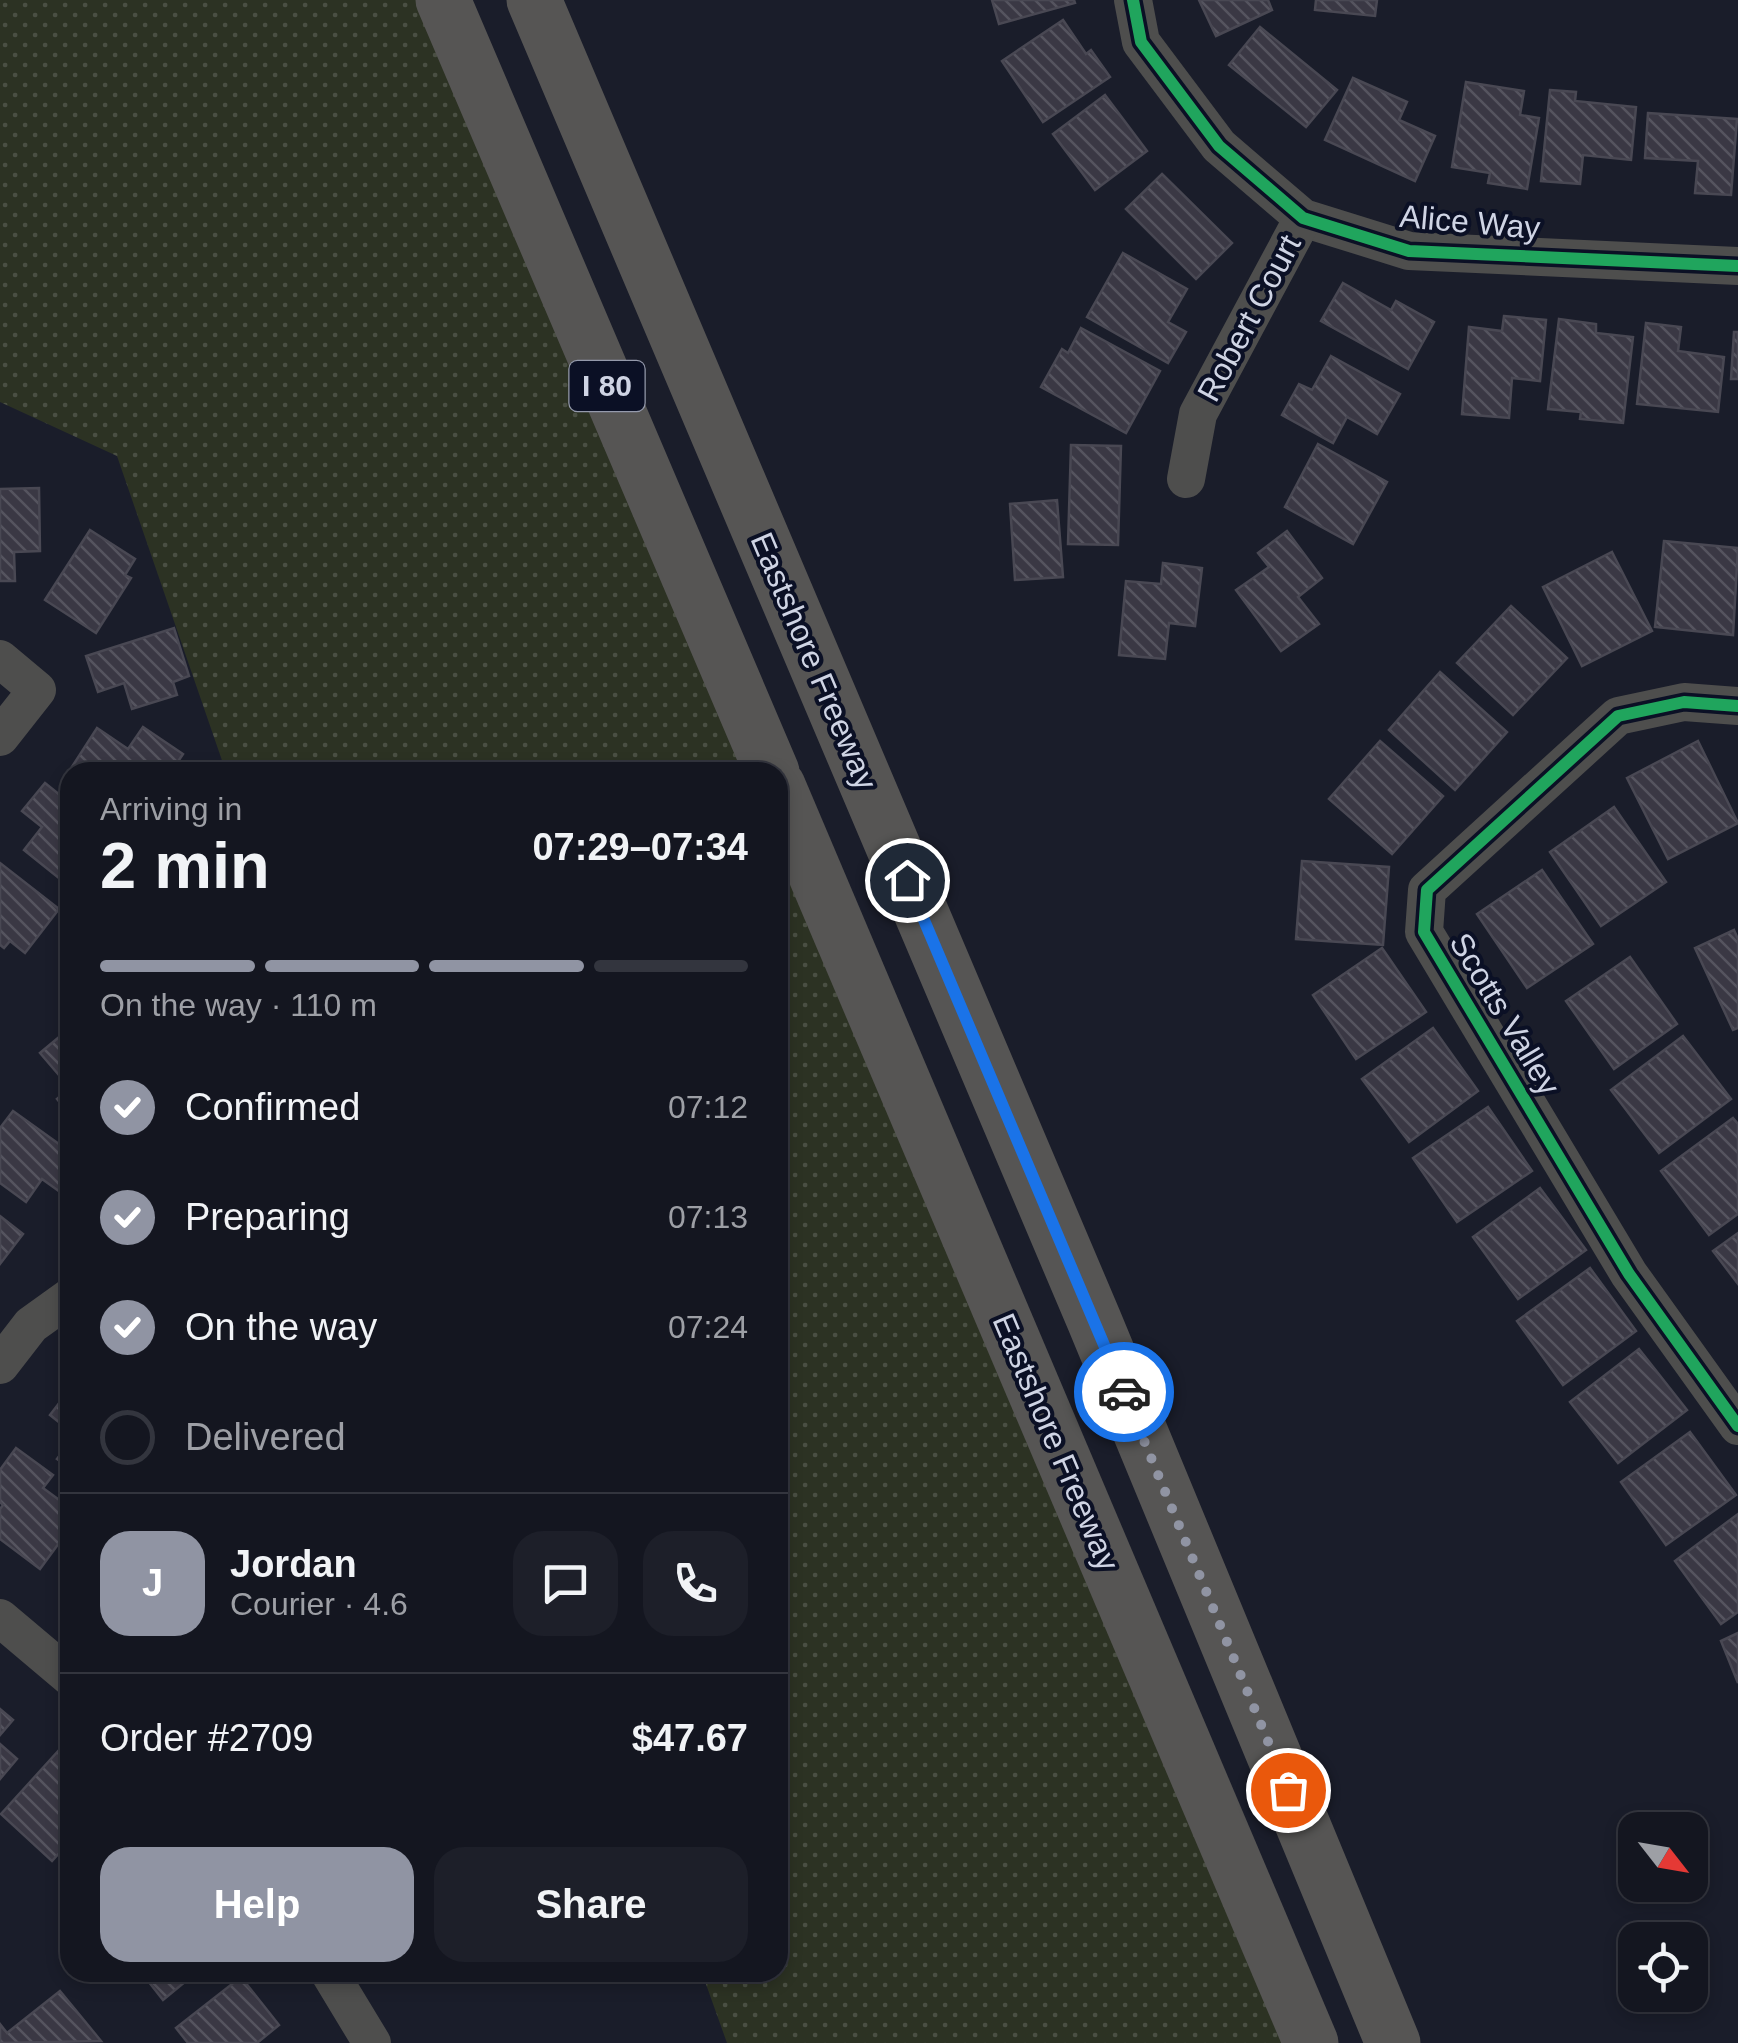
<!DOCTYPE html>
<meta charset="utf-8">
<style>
body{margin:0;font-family:Arial,sans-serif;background:#1d1f29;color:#f1f3f6;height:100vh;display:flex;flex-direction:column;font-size:38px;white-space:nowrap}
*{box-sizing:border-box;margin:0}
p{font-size:32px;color:#9d9fa5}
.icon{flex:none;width:55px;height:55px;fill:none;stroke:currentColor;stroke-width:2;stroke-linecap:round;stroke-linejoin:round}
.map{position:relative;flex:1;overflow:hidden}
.side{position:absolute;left:60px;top:762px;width:728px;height:1220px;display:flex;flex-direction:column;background:#141620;border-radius:30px;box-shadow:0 5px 15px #0003,0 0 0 2px #33353e}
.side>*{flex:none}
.needle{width:65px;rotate:121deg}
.buttons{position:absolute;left:1618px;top:1812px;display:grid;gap:20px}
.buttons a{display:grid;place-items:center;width:90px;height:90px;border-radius:20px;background:#141620;box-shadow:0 5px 15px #0003,0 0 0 2px #33353e;font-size:50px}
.pin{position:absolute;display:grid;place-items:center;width:85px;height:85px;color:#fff;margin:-42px;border:5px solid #fff;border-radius:50%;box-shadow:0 2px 10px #0007}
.courier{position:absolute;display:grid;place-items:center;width:100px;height:100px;margin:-50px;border:8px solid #1a73e8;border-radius:50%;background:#fff;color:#222;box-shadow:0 2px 12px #0007}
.overview em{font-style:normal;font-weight:600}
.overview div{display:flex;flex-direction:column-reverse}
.overview{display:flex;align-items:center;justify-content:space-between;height:170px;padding:0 40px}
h1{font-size:65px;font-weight:600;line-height:75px}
.bar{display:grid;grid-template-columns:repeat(4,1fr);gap:15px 10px;align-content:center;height:120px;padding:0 40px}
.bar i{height:12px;border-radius:8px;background:#33353e}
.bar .on{background:#9094a3}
.bar p{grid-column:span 4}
.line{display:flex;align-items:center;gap:25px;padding:0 40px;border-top:2px solid #33353e}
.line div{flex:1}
.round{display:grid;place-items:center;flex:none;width:105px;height:105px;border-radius:30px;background:#1d1f29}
ol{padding:0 40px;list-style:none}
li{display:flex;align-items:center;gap:30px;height:110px}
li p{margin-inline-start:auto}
li .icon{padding:10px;border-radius:50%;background:#9094a3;color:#fff;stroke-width:4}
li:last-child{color:#9d9fa5}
li i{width:55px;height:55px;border:5px solid #33353e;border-radius:50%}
.cta{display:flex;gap:20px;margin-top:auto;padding:20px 40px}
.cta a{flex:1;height:115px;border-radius:30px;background:#9094a3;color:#fff;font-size:40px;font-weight:600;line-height:115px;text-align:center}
.cta a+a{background:#1d1f29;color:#f1f3f6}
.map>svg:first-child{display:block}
.grass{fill:url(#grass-dots)}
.building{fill:url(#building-back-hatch);stroke:#494853;stroke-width:2.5}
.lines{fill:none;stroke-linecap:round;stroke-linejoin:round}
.minor{stroke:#4e4e4d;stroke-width:38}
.highway{stroke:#565554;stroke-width:55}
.cycleway-casing{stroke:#0b1025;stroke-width:19}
.cycleway{stroke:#20a55d;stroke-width:12}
.done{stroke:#9094a3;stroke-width:10;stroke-dasharray:0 18}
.route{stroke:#1a73e8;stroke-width:12}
.labels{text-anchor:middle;stroke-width:8;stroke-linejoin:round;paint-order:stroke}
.shield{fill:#0b1025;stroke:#9499ab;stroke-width:2.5}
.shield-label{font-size:30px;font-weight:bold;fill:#cfd4e4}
.street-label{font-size:32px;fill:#cfd4e4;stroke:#0b1025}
</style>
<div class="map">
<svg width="1738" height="2043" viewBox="0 0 1738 2043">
<defs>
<pattern id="grass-dots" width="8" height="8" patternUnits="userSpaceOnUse" patternTransform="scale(2.5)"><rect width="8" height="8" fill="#2c3223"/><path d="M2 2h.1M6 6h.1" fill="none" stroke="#4a4f43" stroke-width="1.8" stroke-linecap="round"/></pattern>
<pattern id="building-back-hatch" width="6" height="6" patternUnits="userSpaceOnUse" patternTransform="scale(2.5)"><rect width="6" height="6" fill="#3a3844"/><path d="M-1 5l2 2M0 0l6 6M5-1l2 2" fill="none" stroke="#55545f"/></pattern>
</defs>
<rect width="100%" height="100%" fill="#1a1d2a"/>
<g class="grass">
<path d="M0 0H443L772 772H226L117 456 0 402Z"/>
<path d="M778 786 1311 2043H727L702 1973 778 1972Z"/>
</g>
<g class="building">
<path d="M992 0H1074L1075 3 999 24Z"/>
<path d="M1199 0H1268L1272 10 1216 36Z"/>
<path d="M1316 0H1377L1375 16 1315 10Z"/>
<path d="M1063 20 1086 54 1091 50 1110 77 1043 122 1002 61Z"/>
<path d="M1260 27 1337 90 1306 127 1229 65Z"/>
<path d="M1353 78 1407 102 1399 120 1435 136 1415 181 1325 140Z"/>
<path d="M1466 82 1524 91 1520 115 1539 118 1527 189 1488 183 1490 173 1452 167Z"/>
<path d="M1550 90 1576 92 1575 101 1636 107 1631 160 1583 155 1580 184 1541 181Z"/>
<path d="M1105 95 1147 151 1095 190 1053 134Z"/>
<path d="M1648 113 1737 119 1731 195 1695 193 1698 161 1645 158Z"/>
<path d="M1162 174 1232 243 1196 279 1126 209Z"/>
<path d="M1123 253 1187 289 1168 322 1186 332 1168 363 1087 317Z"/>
<path d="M1343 283 1391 310 1396 301 1434 322 1408 369 1321 321Z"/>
<path d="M1504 316 1546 320 1540 381 1512 378 1509 418 1462 414 1469 327 1502 331Z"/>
<path d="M1559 319 1596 324V333L1633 337 1623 423 1580 419 1581 412 1548 409Z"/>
<path d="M1646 323 1681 327 1678 351 1724 357 1718 412 1637 404Z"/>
<path d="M1081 328 1160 371 1126 433 1041 387 1062 349 1068 353Z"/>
<path d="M1734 332H1738V379H1731Z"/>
<path d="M1331 356 1400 394 1377 434 1347 417 1333 443 1282 415 1299 384 1312 390Z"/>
<path d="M1318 444 1387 482 1353 544 1285 507Z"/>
<path d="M1071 445 1121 446 1118 545 1068 544Z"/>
<path d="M39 488 40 551 14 552 15 581H0V489Z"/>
<path d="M1057 500 1063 577 1015 580 1010 504Z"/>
<path d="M90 530 135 559 125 575 131 578 96 633 45 600Z"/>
<path d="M1287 531 1322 578 1298 597 1319 624 1281 651 1236 590 1269 567 1258 553Z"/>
<path d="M1664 541 1738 548 1733 635 1655 627Z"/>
<path d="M1612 552 1652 631 1582 666 1543 587Z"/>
<path d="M1163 563 1202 568 1195 626 1169 623 1165 659 1119 655 1126 581 1161 584Z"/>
<path d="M1511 606 1567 658 1513 715 1457 663Z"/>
<path d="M174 628 189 676 173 682 177 695 132 709 124 683 98 692 86 656Z"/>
<path d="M1440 672 1507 732 1455 790 1389 730Z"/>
<path d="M143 727 183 754 171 772 68 773 97 728 128 749Z"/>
<path d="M1380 741 1443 796 1392 854 1329 799Z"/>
<path d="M1698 741 1738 823 1668 859 1627 778Z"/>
<path d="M45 783 70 803V887L24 850 42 827 22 811Z"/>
<path d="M1614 807 1666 882 1601 926 1550 852Z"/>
<path d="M1302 861 1389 867 1383 945 1296 939Z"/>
<path d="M0 863 59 909 25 953 10 941 4 948 0 945Z"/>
<path d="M1542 870 1593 944 1527 988 1477 914Z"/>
<path d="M1734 930 1738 939V1028L1733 1030 1695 948Z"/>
<path d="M1382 948 1426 1012 1356 1059 1313 995Z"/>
<path d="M1630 957 1677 1024 1614 1069 1566 1001Z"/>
<path d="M70 1028V1115L57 1099 70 1088 40 1053Z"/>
<path d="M1433 1028 1478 1091 1409 1142 1362 1079Z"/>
<path d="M1683 1036 1731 1099 1659 1153 1611 1090Z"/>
<path d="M1488 1107 1532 1171 1457 1222 1413 1158Z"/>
<path d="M13 1111 70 1152V1199L42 1179 26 1202 0 1183V1128Z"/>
<path d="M1733 1118 1738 1124V1214L1709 1235 1661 1171Z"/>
<path d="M1540 1188 1586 1250 1518 1299 1473 1237Z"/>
<path d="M0 1216 23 1234 0 1264Z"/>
<path d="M1738 1233V1284L1713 1251Z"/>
<path d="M1590 1268 1636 1331 1563 1385 1517 1321Z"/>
<path d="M1639 1349 1687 1410 1618 1463 1570 1402Z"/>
<path d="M70 1389V1431L50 1415Z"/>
<path d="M1690 1432 1736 1495 1666 1545 1621 1482Z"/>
<path d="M70 1442V1468L57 1459Z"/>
<path d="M16 1448 53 1475 43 1488 70 1508V1528L40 1569 0 1539V1509L3 1505 0 1502V1470Z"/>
<path d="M1738 1514V1612L1721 1624 1675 1561Z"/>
<path d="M1738 1633V1683L1721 1641Z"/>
<path d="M0 1709 13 1720 0 1735Z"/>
<path d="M0 1744 17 1759 0 1779Z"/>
<path d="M60 1749 70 1758 67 1801 70 1841 52 1861 1 1814Z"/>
<path d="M141 1972H197L163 2000Z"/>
<path d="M241 1977 279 2025 257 2043H188L176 2028Z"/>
<path d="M60 1991 101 2041 0 2043V2024L7 2033Z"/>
</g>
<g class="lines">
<g class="minor">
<path d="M1133 0 1141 42 1219 146 1303 218 1409 251 1738 266"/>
<path d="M1186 479 1198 414 1303 218"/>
<path d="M0 659 37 690 0 737"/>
<path d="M1738 706 1684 702 1618 716 1427 890 1424 932 1629 1274 1738 1426"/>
<path d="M0 1365 31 1325 70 1297"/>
<path d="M0 1618 70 1677"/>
<path d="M329 1972 372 2043"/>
</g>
<g class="highway">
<path d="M443 0 772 772"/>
<path d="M534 0 1094 1320 1393 2043"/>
<path d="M778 786 1311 2043"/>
</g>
<defs>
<g id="cycleway">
<path d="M1133 0 1141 42 1219 146 1303 218 1409 251 1738 266"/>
<path d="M1738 706 1684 702 1618 716 1427 890 1424 932 1629 1274 1738 1426"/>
</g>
</defs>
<use href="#cycleway" class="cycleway-casing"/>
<use href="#cycleway" class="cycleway"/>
</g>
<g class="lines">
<path class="done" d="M1124 1392 1288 1790"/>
<path class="route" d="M907 880 1124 1392"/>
</g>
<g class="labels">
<rect class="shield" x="569.5" y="361" width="75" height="50" rx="8"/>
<g class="shield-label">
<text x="607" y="396">I 80</text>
</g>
<g class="street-label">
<text transform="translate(1470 222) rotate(5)" y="11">Alice Way</text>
<text transform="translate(1249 318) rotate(-62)" y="11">Robert Court</text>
<text transform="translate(814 661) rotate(67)" y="11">Eastshore Freeway</text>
<text transform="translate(1505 1014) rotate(59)" y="11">Scotts Valley</text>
<text transform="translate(1056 1442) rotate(67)" y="11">Eastshore Freeway</text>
</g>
</g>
</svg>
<div class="buttons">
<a><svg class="needle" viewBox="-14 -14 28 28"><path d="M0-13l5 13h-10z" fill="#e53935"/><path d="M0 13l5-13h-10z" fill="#9d9fa5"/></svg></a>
<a><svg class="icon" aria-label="locate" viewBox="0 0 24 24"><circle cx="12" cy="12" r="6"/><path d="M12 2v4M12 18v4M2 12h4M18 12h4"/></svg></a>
</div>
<div class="pin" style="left:1288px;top:1790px;background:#ea580c"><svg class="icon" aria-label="bag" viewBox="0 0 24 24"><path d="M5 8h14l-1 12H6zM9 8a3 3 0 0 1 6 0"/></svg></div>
<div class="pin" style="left:907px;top:880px;background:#1f2937"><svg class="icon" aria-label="home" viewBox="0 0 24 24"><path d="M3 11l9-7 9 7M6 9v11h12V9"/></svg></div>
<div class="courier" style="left:1124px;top:1392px"><svg class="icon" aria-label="car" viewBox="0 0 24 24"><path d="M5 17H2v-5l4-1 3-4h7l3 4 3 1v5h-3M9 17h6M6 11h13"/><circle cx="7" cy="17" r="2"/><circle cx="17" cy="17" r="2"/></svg></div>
<section class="side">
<div class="overview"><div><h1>2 min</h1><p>Arriving in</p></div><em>07:29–07:34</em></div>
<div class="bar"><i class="on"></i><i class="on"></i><i class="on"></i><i></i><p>On the way · 110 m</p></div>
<ol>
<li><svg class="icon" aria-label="check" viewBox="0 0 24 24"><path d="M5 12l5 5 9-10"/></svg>Confirmed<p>07:12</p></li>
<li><svg class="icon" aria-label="check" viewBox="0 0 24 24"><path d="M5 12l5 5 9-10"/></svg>Preparing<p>07:13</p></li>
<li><svg class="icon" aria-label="check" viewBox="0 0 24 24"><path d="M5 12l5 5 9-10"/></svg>On the way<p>07:24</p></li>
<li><i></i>Delivered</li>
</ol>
<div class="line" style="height:180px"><b class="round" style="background:#9094a3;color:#fff">J</b><div><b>Jordan</b><p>Courier · 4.6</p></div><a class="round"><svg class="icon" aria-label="chat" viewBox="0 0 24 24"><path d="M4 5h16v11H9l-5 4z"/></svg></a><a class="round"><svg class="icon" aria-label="phone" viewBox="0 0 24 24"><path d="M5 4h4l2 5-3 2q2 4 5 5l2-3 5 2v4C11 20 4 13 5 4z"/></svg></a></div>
<div class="line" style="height:130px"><div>Order #2709</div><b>$47.67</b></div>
<div class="cta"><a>Help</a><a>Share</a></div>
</section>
</div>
